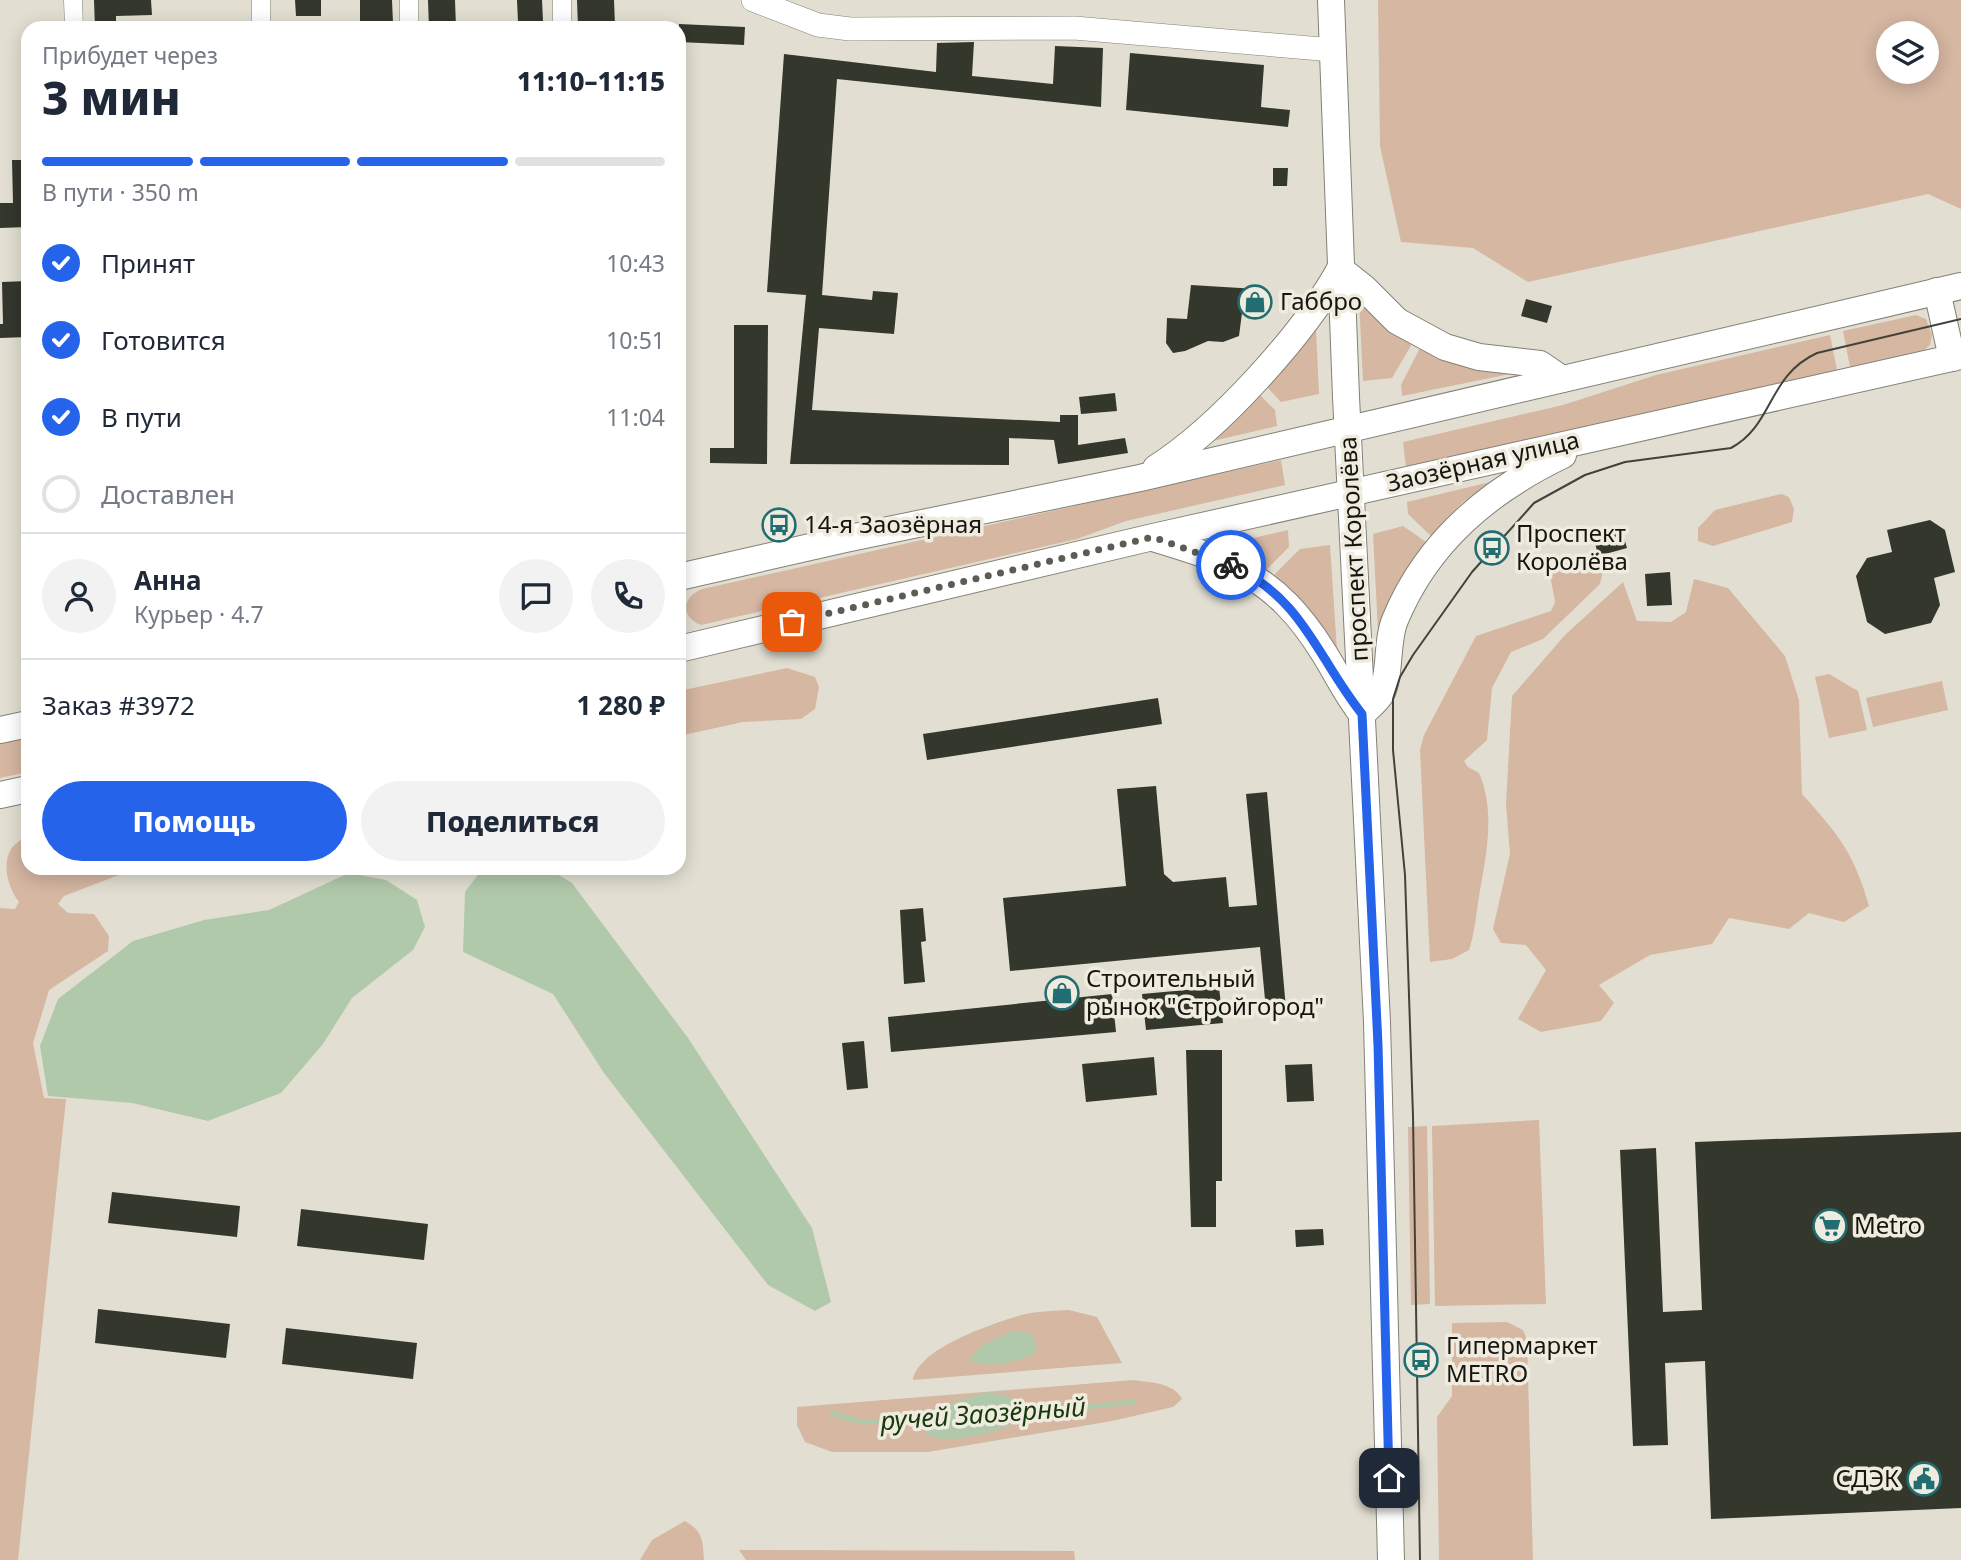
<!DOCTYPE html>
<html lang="ru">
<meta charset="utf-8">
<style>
body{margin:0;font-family:"Noto Sans",sans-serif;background:#f2f2f3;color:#1f2937;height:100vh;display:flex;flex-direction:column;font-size:26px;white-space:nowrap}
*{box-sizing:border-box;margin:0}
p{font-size:23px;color:#747a83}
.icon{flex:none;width:38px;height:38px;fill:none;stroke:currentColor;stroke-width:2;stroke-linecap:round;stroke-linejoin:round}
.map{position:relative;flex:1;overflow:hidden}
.panel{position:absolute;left:21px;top:21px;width:665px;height:854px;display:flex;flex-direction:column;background:#fff;border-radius:21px;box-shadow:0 4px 18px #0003}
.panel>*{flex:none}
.controls{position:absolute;left:1876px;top:21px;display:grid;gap:14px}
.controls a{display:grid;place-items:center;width:63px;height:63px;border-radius:50%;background:#fff;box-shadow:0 4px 18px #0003;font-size:35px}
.pin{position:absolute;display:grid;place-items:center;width:60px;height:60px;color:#fff;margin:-30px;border-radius:14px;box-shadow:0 4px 10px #0006}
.courier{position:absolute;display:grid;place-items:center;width:70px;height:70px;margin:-35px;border:5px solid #2563eb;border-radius:50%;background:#fff;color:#222;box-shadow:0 2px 9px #0007}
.overview em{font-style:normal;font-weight:800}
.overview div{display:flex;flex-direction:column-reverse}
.overview{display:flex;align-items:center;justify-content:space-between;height:119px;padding:0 21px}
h1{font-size:46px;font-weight:800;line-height:52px}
.bar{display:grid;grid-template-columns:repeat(4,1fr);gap:10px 7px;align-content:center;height:84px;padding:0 21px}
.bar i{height:9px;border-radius:5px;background:#e0e1e3}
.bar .current{background:#2563eb}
.bar p{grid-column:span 4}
.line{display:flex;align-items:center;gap:18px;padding:0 21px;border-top:2px solid #e0e1e3}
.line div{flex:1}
.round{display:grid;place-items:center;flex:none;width:74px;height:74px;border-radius:37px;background:#f2f2f3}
ol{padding:0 21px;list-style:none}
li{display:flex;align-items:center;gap:21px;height:77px}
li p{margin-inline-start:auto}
li .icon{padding:7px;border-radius:50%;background:#2563eb;color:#fff;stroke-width:4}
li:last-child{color:#747a83}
li i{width:38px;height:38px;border:4px solid #e0e1e3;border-radius:50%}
.button{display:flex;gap:14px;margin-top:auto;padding:14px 21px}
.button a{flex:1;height:80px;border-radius:42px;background:#2563eb;color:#fff;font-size:28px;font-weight:800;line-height:80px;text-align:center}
.button a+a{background:#f2f2f3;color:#1f2937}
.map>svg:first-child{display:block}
.green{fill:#d5b7a2;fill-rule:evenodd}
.water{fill:#b1c9ab}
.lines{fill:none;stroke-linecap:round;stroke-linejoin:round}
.stream{stroke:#b1c9ab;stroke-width:5}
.building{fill:#34372c}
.minor-casing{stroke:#838175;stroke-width:19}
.tertiary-casing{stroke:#838175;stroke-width:24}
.secondary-casing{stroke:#838175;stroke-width:28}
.minor{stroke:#fff;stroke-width:18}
.tertiary{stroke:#fff;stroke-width:23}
.secondary{stroke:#fff;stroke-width:26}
.tram{stroke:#42413a;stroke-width:2}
.done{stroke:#5d5c54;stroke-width:7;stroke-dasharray:0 12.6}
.route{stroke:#2563eb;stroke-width:9}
.labels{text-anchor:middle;stroke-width:7;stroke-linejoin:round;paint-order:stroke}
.poi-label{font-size:24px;fill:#161510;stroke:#efecdf;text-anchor:start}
.street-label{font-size:24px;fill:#161510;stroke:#efecdf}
.water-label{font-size:26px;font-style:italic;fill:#17390d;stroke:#efecdf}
</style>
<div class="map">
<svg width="1961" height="1560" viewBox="0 0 1961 1560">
<rect width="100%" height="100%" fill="#e2dfd2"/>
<g class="green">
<path d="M1378 0H1961V209L1928 194 1528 282 1473 248 1401 242 1380 146ZM1888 33H1927V72H1888Z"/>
<path d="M1359 300 1377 318 1413 342 1392 378 1363 381Z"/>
<path d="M1916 315 1926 319 1932 335 1930 345 1924 350 1850 367 1843 331Z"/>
<path d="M1316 329 1319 394 1281 402 1264 384Z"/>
<path d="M1830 335 1837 370 1406 467 1403 442 1563 405 1656 375Z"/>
<path d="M1421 346 1510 374 1402 396 1401 385Z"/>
<path d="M1256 391 1275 410 1277 426 1204 443Z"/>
<path d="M1281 460 1285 485 1126 521 1077 539 701 625C680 617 682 597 702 589Z"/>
<path d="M1490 482 1462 503 1431 536 1408 514 1407 502Z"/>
<path d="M1781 494 1789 497 1794 509 1792 522 1713 546 1698 541V528L1715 510Z"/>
<path d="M1403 526 1426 542 1411 563 1378 631 1373 534Z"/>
<path d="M1288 530 1289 547 1265 571 1219 546Z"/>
<path d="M1330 545 1338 665 1273 576 1300 549Z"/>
<path d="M1574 559 1599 566 1603 571 1600 584 1543 639 1511 652 1492 688 1487 740 1464 761 1468 767 1479 773C1496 812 1486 856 1479 896 1476 915 1475 932 1469 950L1452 959 1430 962 1420 750 1424 735 1476 636 1551 611 1555 602 1549 569 1557 563Z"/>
<path d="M1694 579 1728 588 1785 656 1799 700 1802 794C1838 834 1854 853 1869 906L1844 922 1809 913 1789 929 1729 918 1712 944 1650 955 1599 985 1614 1003 1601 1021 1541 1032 1518 1019 1546 970 1526 945 1501 943 1493 929 1510 854 1506 804 1512 696 1565 635 1623 582 1637 621 1671 622 1686 612Z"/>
<path d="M787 668 815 677 819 687 815 709 801 719 743 722 679 736V691Z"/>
<path d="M1829 674 1858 691 1867 730 1829 738 1815 677Z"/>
<path d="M1942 681 1948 710 1873 727 1866 698Z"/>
<path d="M28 738V772L0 778V744Z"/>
<path d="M28 835V868H137L64 896 58 904 68 913 94 914 109 936 108 951 49 990 33 1043 44 1098 66 1099 18 1560H0V908L15 909 19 902C9 889 1 866 11 849 14 844 23 839 28 835Z"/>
<path d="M1539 1120 1546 1304 1435 1306 1432 1126Z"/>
<path d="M1427 1126 1430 1304 1411 1305 1408 1127Z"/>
<path d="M1069 1310 1097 1317 1122 1363 913 1380C918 1348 992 1324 1021 1315 1036 1311 1054 1311 1069 1310Z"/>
<path d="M1507 1322 1523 1330 1527 1340 1533 1560H1439L1437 1417 1452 1396V1323Z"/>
<path d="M1134 1380C1151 1383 1173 1382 1182 1399L1173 1407 1112 1421 928 1452H832L805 1442 797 1425V1407Z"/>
<path d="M685 1521C703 1531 703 1541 704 1560H640L652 1540Z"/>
<path d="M739 1550 1074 1551 1075 1560H746Z"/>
</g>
<g class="water">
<path d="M483 868H547L572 883 688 1038 812 1228 831 1302 815 1311 768 1285 604 1073 553 994 463 952 465 892Z"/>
<path d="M349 873 386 880 417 900 425 927 413 950 352 998 323 1044 281 1093 208 1121 132 1103 48 1096 40 1046 58 999 133 941 204 920 269 910Z"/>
<path d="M1013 1331 1031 1333 1037 1348 1034 1354C1015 1363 990 1368 969 1361 976 1345 998 1339 1013 1331Z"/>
<path d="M987 1392 1008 1396 1017 1404 1013 1423C998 1433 943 1446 928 1434 925 1432 924 1428 921 1425L931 1409Z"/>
</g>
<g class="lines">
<g class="stream">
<path d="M832 1413 861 1422 929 1419"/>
<path d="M1009 1415 1134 1402"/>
</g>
</g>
<g class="building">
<path d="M94 0H151L152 15 116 16V28H95Z"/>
<path d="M295 0H321V16H296Z"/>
<path d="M360 0H392L393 23 360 24Z"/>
<path d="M428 0H455L456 28H429Z"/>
<path d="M517 0H542L543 21 518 22Z"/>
<path d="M577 0H614L615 26 578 27Z"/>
<path d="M679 24 745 27 744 45 679 42Z"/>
<path d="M974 42 972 76 1053 84 1055 46 1103 48 1101 107 837 79 822 295 872 300 873 291 898 293 894 334 819 328 812 410 1060 422V415H1078V445L1125 438 1128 453 1058 464 1054 440 1009 438V465L790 464 806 295 767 292 784 54 936 72 937 43Z"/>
<path d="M1130 53 1264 65 1261 107 1290 110 1288 127 1126 110Z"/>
<path d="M12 160H28V227L0 228V203H13Z"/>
<path d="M1273 168H1288L1287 186H1273Z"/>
<path d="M28 281V337L0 338V324H3L2 282Z"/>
<path d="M1191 285 1257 289 1254 314 1242 313 1239 336 1223 342 1208 341 1185 351 1173 353 1166 343 1167 318 1187 319Z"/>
<path d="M1526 299 1552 306 1547 323 1521 316Z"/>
<path d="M734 325H768L767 464 710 463V448H734Z"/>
<path d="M1115 393 1117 411 1081 414 1079 397Z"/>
<path d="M1930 520 1945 530 1955 572 1934 578 1940 605 1931 623 1885 634 1867 622 1856 576 1867 558 1892 552 1887 530Z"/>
<path d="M1622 531 1627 548 1598 556 1594 538Z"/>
<path d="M1670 572 1672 605 1647 606 1645 574Z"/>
<path d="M1158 698 1162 724 927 760 923 734Z"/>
<path d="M1156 786 1164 874 1173 882 1226 877 1229 907 1257 905 1246 794 1267 792 1286 1009 1266 1010 1260 947 1010 971 1003 898 1126 886 1117 789Z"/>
<path d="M923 908 926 941 921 942 925 982 904 984 900 910Z"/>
<path d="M1219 987 1223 1023 1146 1030 1142 994Z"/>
<path d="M1112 994 1116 1032 891 1052 888 1017Z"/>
<path d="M864 1041 868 1088 847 1090 842 1043Z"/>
<path d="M1186 1050H1222V1181H1216V1227H1191Z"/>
<path d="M1154 1057 1157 1095 1086 1102 1082 1064Z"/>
<path d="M1312 1064 1314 1101 1287 1102 1285 1065Z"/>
<path d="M1961 1132V1508L1711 1519 1705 1361 1665 1363 1668 1445 1633 1446 1620 1150 1656 1148 1663 1312 1702 1310 1695 1142Z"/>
<path d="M112 1192 240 1206 237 1237 108 1223Z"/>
<path d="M301 1209 428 1224 424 1260 297 1246Z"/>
<path d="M1323 1229 1324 1245 1296 1247 1295 1230Z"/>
<path d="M98 1309 230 1324 226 1358 95 1343Z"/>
<path d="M286 1328 417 1343 413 1379 282 1364Z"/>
</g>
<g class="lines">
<defs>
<g id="minor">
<path d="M73 0 74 28"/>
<path d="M261 0V28"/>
<path d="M409 0V28"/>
<path d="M562 0V28"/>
</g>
<path id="tertiary" d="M753 0 818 25 850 29 1074 28 1333 50"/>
<g id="secondary">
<path d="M1331 0 1346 397 1377 1022 1391 1560"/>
<path d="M1340 269 1364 288 1397 321 1445 347 1479 357 1540 364 1562 379"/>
<path d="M1937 291 1952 358"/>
<path d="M1156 468C1219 428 1304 334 1340 269"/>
<path d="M1153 538C1233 562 1276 577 1322 650 1337 673 1345 693 1362 714"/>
<path d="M679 577 845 539 1140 478 1961 286"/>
<path d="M679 649 1153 537 1961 356"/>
<path d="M1362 714C1368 708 1377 701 1381 694 1391 676 1386 641 1395 620 1427 542 1488 491 1563 455"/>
<path d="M0 730 28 724"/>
<path d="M0 795 28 789"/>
</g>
</defs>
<use href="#minor" class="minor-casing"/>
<use href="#tertiary" class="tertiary-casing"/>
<use href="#secondary" class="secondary-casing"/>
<use href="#minor" class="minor"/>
<use href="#tertiary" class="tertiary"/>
<use href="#secondary" class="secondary"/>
<path class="tram" d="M1420 1560 1413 1116 1405 875 1393 750V699L1400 677 1413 655 1472 572 1534 503 1585 475 1625 462 1731 448C1774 425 1767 376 1817 353L1961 319"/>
</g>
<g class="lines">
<path class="done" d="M792 622 1153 537 1231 565"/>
<path class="route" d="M1231 565C1304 599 1316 656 1362 714L1378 1045 1389 1478"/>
</g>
<defs>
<symbol id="shop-ring" viewBox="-11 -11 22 22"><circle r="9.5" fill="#efecdf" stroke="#216d71" stroke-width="1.5"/><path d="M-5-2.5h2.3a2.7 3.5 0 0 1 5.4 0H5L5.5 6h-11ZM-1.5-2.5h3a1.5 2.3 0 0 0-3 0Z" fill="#216d71"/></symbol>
<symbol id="bus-ring" viewBox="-11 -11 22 22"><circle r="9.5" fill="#efecdf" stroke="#216d71" stroke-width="1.5"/><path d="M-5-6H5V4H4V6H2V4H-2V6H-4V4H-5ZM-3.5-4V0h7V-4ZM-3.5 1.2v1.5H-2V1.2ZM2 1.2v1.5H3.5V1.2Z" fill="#216d71"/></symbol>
<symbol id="supermarket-ring" viewBox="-11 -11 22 22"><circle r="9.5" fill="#efecdf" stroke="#216d71" stroke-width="1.5"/><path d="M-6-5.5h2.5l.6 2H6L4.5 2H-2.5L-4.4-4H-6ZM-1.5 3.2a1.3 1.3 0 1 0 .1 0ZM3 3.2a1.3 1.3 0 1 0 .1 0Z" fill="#216d71"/></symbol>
<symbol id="civic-ring" viewBox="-11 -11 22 22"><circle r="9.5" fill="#efecdf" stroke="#216d71" stroke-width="1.5"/><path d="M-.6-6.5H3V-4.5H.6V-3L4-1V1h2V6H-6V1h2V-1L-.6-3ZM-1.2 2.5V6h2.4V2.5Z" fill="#216d71"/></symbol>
</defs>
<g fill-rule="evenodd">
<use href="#shop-ring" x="1236" y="283" width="38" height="38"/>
<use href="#bus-ring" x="760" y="506" width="38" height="38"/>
<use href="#bus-ring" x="1473" y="529" width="38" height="38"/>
<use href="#shop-ring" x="1043" y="974" width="38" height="38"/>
<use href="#supermarket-ring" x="1811" y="1207" width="38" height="38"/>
<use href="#bus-ring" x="1402" y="1341" width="38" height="38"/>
<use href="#civic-ring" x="1905" y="1460" width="38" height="38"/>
</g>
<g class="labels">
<g class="poi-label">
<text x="1280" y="310">Габбро</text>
<text x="804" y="533">14-я Заозёрная</text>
<text x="1516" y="542">Проспект<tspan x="1516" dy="28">Королёва</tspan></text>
<text x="1086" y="987">Строительный<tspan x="1086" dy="28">рынок "Стройгород"</tspan></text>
<text x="1854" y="1234">Metro</text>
<text x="1446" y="1354">Гипермаркет<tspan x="1446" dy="28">METRO</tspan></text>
<text x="1899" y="1487" text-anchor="end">СДЭК</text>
</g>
<g class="street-label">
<text transform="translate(1483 462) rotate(-13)" y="8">Заозёрная улица</text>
<text transform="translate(1354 549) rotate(-93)" y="8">проспект Королёва</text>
</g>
<g class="water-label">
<text transform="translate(983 1414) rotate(-4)" y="9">ручей Заозёрный</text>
</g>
</g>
</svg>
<div class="controls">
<a><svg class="icon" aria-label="layers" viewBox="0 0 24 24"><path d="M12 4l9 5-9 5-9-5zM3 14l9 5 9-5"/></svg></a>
</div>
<div class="pin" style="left:792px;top:622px;background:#ea580c"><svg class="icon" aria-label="bag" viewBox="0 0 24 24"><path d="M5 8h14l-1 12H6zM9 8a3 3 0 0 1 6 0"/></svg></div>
<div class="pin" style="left:1389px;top:1478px;background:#1f2937"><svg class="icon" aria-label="home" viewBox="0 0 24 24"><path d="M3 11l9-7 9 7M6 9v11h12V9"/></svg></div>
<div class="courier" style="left:1231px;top:565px"><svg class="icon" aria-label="bike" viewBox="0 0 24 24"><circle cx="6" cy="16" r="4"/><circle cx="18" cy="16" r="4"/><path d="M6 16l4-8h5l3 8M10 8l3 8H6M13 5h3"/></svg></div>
<section class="panel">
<div class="overview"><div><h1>3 мин</h1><p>Прибудет через</p></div><em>11:10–11:15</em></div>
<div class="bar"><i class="current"></i><i class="current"></i><i class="current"></i><i></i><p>В пути · 350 m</p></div>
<ol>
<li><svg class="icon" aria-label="check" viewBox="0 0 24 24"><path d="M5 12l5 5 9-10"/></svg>Принят<p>10:43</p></li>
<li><svg class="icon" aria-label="check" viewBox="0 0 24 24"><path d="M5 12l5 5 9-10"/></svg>Готовится<p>10:51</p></li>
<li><svg class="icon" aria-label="check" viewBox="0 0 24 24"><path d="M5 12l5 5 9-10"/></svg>В пути<p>11:04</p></li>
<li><i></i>Доставлен</li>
</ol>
<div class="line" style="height:126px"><a class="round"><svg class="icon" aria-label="person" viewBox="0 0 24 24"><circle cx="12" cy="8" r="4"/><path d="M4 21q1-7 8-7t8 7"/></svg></a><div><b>Анна</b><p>Курьер · 4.7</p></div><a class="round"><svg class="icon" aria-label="chat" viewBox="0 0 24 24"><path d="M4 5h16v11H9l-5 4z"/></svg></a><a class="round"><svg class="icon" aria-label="phone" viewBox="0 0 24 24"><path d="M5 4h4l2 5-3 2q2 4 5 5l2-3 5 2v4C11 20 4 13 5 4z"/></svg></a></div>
<div class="line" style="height:91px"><div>Заказ #3972</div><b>1 280 ₽</b></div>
<div class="button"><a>Помощь</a><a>Поделиться</a></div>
</section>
</div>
